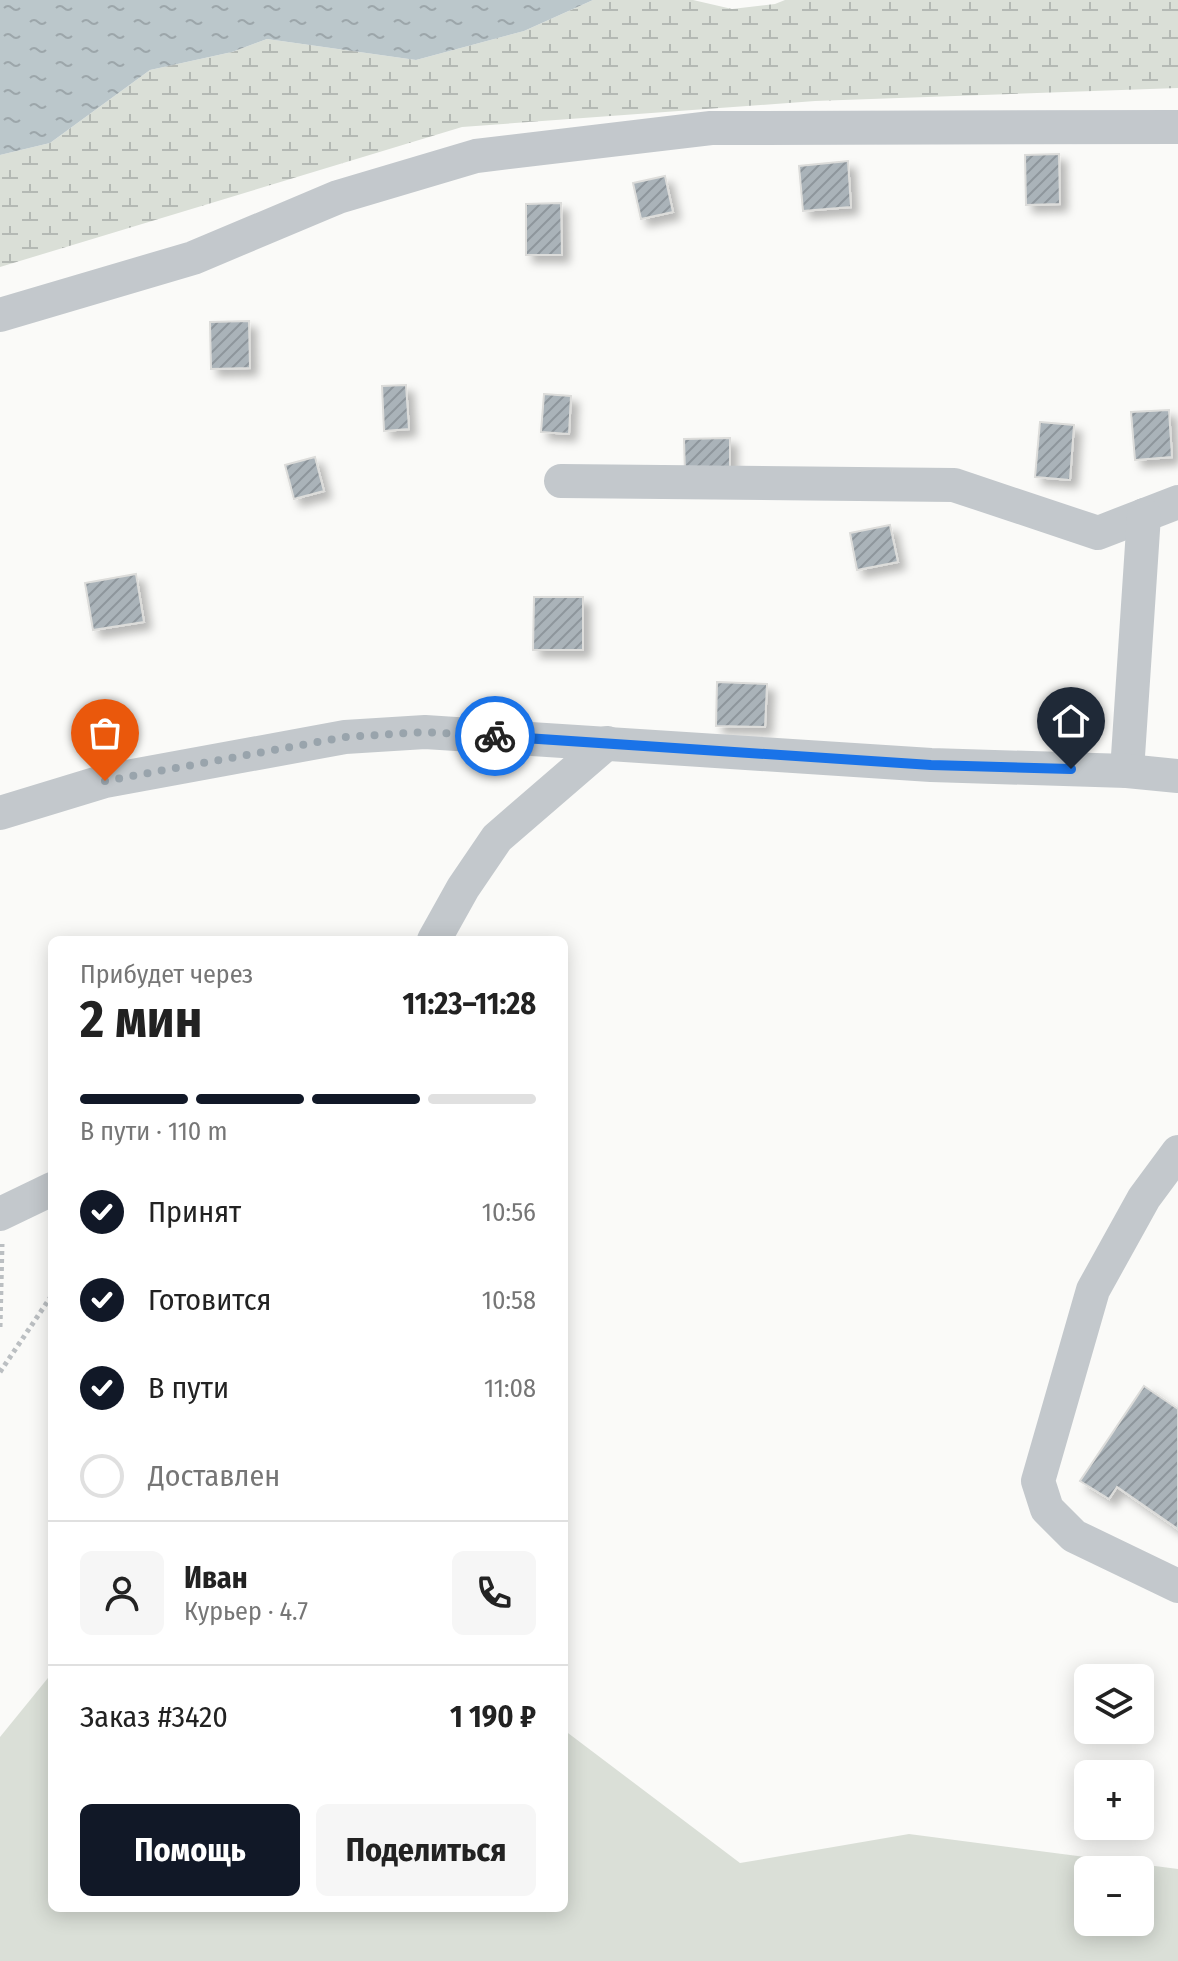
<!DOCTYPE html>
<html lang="ru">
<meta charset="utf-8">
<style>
body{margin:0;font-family:"Fira Sans Condensed",sans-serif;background:#f6f6f6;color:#222;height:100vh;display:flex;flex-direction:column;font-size:30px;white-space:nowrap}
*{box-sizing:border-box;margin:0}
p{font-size:26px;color:#767676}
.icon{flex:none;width:44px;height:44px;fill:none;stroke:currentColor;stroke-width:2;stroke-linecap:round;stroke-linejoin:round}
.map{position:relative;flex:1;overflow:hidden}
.details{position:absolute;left:48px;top:936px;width:520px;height:976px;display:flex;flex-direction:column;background:#fff;border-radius:12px;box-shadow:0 4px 20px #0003}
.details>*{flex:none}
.tools{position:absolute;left:1074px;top:1664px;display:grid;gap:16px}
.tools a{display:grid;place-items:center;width:80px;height:80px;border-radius:12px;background:#fff;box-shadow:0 4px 20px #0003;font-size:40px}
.pin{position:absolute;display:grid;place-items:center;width:68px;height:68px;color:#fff;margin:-82px -34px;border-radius:50% 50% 50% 0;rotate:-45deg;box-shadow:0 0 8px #0007}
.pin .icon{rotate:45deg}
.courier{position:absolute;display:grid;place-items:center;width:80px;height:80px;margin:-40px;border:6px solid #1a73e8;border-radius:50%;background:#fff;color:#222;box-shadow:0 2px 10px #0007}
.headline em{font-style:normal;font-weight:700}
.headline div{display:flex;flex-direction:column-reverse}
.headline{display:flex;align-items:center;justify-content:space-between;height:136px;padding:0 32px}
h1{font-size:52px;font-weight:700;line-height:60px}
.bar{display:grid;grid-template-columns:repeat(4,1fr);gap:12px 8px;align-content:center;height:96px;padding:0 32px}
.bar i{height:10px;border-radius:6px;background:#e0e0e0}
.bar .active{background:#111827}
.bar p{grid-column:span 4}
.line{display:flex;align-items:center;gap:20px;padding:0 32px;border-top:2px solid #e0e0e0}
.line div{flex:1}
.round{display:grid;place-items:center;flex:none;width:84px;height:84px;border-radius:12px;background:#f6f6f6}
ol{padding:0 32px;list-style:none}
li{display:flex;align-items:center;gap:24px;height:88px}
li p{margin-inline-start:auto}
li .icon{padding:8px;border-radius:50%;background:#111827;color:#fff;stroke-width:4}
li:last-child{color:#767676}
li i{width:44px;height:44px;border:4px solid #e0e0e0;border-radius:50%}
.cta{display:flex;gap:16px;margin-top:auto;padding:16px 32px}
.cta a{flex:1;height:92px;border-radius:12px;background:#111827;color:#fff;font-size:32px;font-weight:700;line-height:92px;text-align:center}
.cta a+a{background:#f6f6f6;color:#222}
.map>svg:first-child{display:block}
.wetland{fill:url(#wetland-marsh)}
.garden{fill:#dadfd7;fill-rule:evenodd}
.water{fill:url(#water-ripples)}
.building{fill:url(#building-hatch);stroke:#dcdcda;stroke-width:2;filter:url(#shadow)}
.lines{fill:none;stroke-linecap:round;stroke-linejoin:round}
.path{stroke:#bbbfc2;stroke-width:5;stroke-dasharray:4 4;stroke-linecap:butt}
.minor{stroke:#c3c8cc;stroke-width:34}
.done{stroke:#99a4ac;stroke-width:8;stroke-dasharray:0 14.4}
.route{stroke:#1a73e8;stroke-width:10}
</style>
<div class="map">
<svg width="1178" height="1961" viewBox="0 0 1178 1961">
<defs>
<pattern id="wetland-marsh" width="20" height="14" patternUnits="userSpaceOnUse" patternTransform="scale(2)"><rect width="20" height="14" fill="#dadfd7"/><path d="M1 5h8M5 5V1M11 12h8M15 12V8" fill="none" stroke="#b4b9b4"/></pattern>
<pattern id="water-ripples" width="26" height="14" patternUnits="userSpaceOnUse" patternTransform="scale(2)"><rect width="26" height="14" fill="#bbc7cb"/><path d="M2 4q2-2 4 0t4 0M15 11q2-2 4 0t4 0" fill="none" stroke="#9ca6aa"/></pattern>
<pattern id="building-hatch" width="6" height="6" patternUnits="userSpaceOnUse" patternTransform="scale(2)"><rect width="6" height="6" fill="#aab3b9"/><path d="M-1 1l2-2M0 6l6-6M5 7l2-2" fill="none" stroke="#8e969c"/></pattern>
<filter id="shadow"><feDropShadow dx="7" dy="7" stdDeviation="4" flood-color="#0004"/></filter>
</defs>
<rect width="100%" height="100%" fill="#fafaf8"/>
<path class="wetland" d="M593 0H693L732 9 775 4 785 0H1178V88L815 101 462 127 0 267V155L50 143 150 70 232 52 267 39 416 60 524 31Z"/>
<path class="garden" d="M52 1673V1908H564V1730L740 1863 909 1834 1178 1869V1961H0V1737ZM1088 1870H1140V1922H1088Z"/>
<path class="water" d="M0 0H593L524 31 416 60 267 39 232 52 150 70 50 143 0 155Z"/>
<g class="building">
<path d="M1059 154 1060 204 1026 205 1025 155Z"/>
<path d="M848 161 851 207 803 211 799 166Z"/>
<path d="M665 176 673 212 641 219 633 183Z"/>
<path d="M561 203 562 255H526V204Z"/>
<path d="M249 321 250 368 211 369 210 322Z"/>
<path d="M406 385 409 429 384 431 382 386Z"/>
<path d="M544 394 571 396 569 434 541 432Z"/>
<path d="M1169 410 1172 457 1135 460 1131 412Z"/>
<path d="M1040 422 1074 425 1070 480 1035 477Z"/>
<path d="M730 438V473L685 474 684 439Z"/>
<path d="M315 457 324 491 294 499 285 465Z"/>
<path d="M890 525 898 562 857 570 850 533Z"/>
<path d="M136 574 144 622 93 630 85 583Z"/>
<path d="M534 597H583V650H533Z"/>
<path d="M717 682 767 684 765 727 716 726Z"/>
<path d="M1144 1386 1178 1409V1529L1117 1487 1109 1499 1080 1481Z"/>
</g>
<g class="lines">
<g class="path">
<path d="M0 1327 2 1244"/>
<path d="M0 1372 52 1295"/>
</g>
<g class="minor">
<path d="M0 315 193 258 338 197 476 156 711 128 1178 127"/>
<path d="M561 481 954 485 1098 533 1178 502"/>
<path d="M1127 771 1144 515"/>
<path d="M0 813 105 781 345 737 425 732 931 765 1127 771 1178 776"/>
<path d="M434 940 463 888 497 838 607 743"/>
<path d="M1178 1152 1144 1198 1093 1290 1038 1481 1047 1509 1074 1536 1178 1586"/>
<path d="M0 1214 52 1189"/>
</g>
</g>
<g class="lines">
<path class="done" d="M105 781 345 737 425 732 495 736"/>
<path class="route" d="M495 736 931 765 1071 769"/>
</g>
</svg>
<div class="tools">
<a><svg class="icon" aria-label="layers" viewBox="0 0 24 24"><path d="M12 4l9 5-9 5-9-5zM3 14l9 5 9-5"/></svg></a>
<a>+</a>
<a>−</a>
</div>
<div class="pin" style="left:105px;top:781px;background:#ea580c"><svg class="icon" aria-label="bag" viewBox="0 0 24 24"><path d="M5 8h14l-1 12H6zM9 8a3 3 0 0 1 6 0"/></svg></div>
<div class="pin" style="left:1071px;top:769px;background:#1f2937"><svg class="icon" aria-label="home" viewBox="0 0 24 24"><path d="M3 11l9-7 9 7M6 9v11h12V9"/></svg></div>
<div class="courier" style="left:495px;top:736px"><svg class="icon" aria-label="bike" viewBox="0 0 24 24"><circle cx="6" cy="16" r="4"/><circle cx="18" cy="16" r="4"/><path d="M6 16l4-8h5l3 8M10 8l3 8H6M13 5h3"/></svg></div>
<section class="details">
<div class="headline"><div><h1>2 мин</h1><p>Прибудет через</p></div><em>11:23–11:28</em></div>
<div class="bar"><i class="active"></i><i class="active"></i><i class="active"></i><i></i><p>В пути · 110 m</p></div>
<ol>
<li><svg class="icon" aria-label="check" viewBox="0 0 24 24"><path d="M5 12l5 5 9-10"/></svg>Принят<p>10:56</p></li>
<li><svg class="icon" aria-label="check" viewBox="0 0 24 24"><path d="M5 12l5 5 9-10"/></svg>Готовится<p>10:58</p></li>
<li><svg class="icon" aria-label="check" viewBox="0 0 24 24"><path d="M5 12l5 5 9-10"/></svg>В пути<p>11:08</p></li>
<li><i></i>Доставлен</li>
</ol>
<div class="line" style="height:144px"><a class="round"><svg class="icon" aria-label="person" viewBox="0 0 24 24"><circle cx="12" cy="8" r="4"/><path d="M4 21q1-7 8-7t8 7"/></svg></a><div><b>Иван</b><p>Курьер · 4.7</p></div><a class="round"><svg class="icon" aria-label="phone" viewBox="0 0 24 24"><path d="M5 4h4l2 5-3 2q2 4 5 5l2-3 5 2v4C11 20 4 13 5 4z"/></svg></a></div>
<div class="line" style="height:104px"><div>Заказ #3420</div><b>1 190 ₽</b></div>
<div class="cta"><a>Помощь</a><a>Поделиться</a></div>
</section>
</div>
